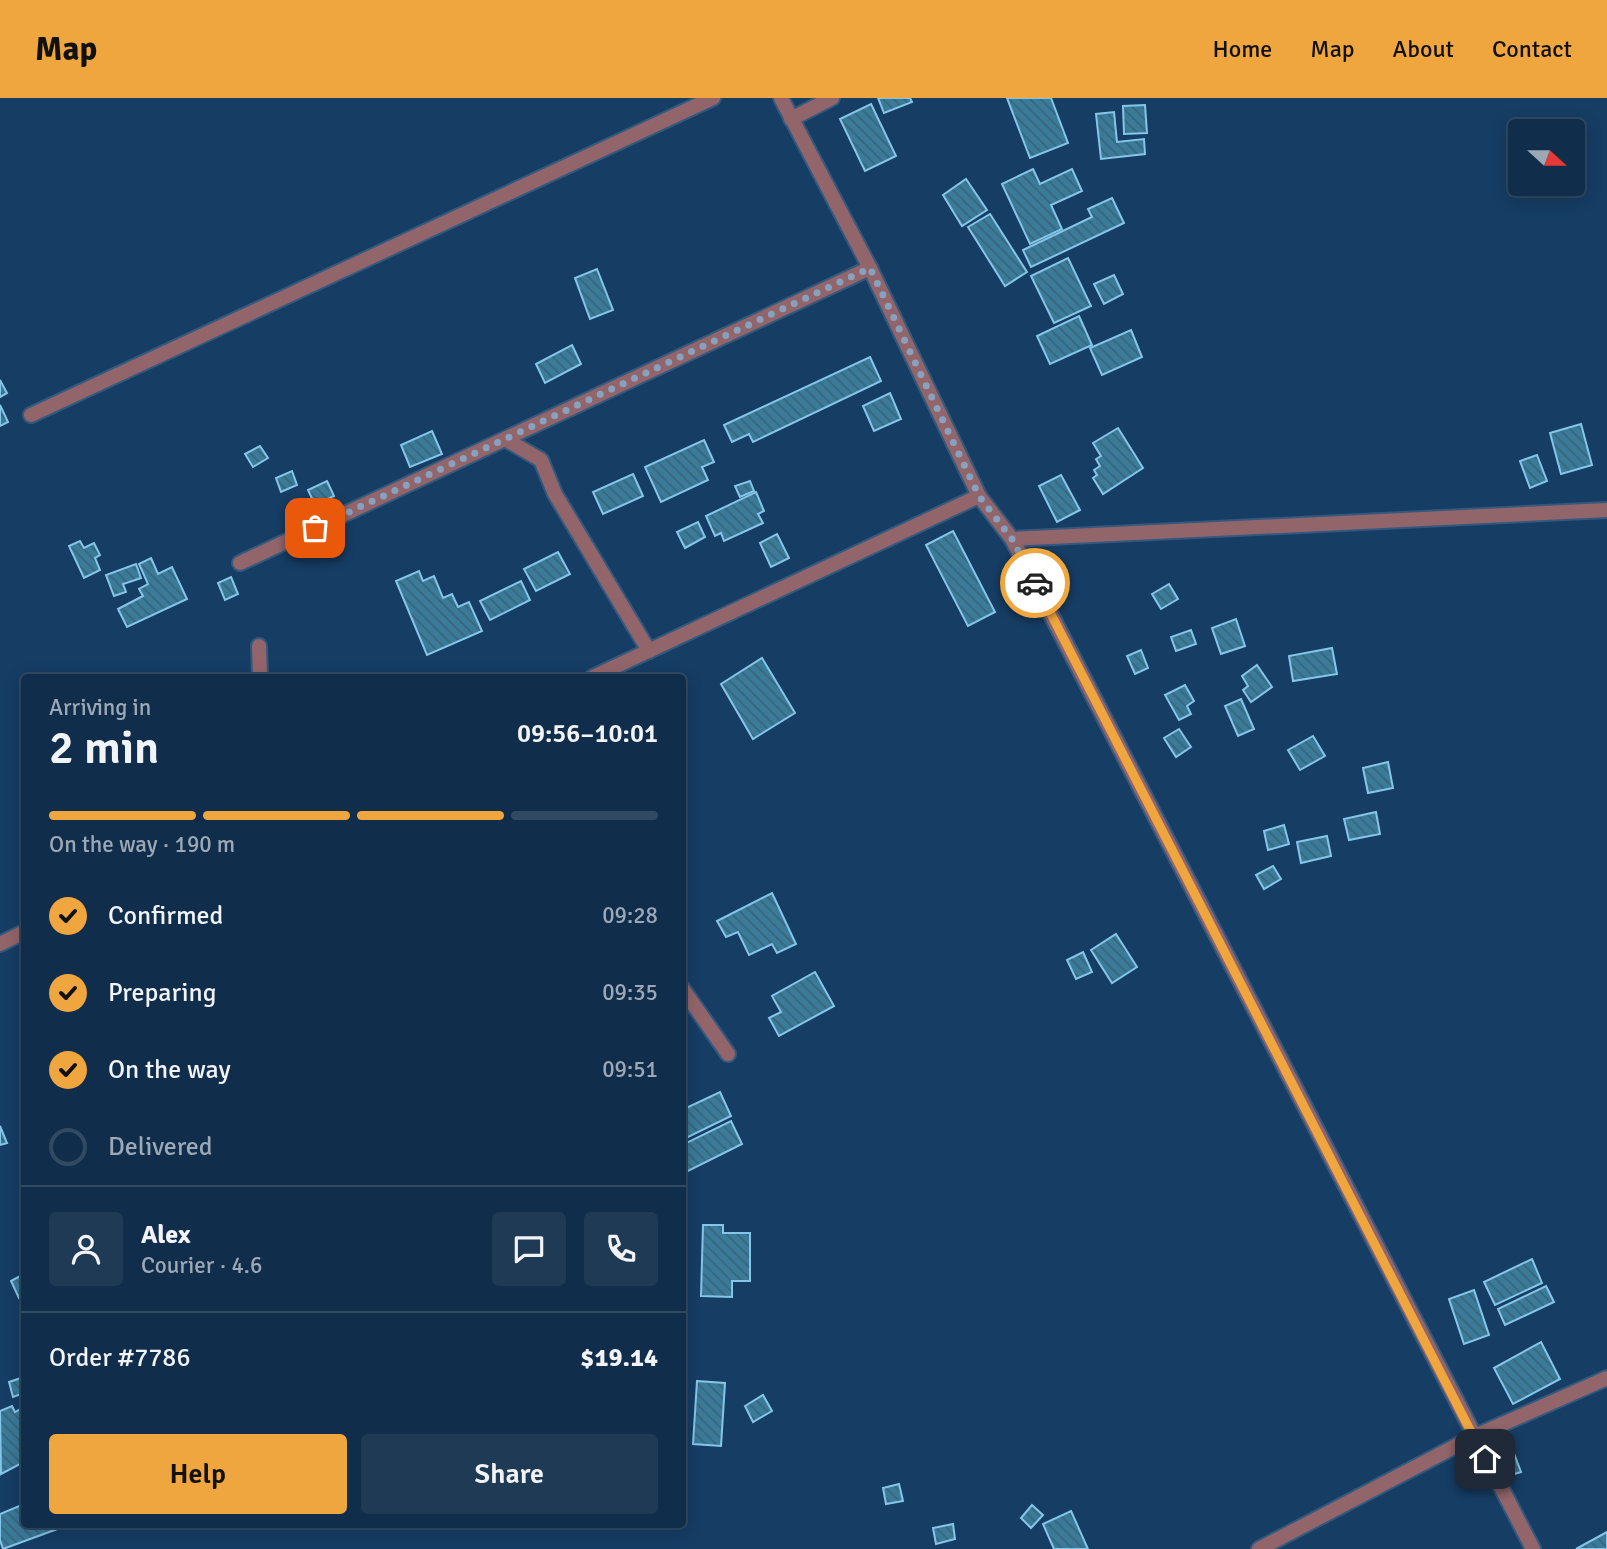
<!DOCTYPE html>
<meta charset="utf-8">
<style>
body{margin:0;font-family:Signika,sans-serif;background:#1e3a55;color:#f1f3f6;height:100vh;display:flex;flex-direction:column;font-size:26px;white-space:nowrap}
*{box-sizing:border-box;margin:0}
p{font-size:23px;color:#9ca8b5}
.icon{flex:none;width:38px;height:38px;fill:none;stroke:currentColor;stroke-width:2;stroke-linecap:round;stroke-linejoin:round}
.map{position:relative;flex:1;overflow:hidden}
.panel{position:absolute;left:21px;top:576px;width:665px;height:854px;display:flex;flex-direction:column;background:#102e4b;border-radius:7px;box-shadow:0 4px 18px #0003,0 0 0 2px #304a63}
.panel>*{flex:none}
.needle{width:46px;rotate:111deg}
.controls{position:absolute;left:1508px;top:21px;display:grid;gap:14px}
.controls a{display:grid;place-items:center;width:77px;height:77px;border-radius:7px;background:#102e4b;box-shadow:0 4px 18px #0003,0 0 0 2px #304a63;font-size:35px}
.pin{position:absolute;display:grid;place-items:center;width:60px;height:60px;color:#fff;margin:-30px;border-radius:14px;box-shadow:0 4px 10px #0006}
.courier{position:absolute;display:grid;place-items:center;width:70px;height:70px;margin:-35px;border:5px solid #f0a63e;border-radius:50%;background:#fff;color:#222;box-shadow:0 2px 9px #0007}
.headline em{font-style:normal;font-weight:600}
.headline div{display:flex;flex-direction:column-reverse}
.headline{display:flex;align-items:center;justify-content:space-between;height:119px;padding:0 28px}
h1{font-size:46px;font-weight:600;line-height:52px}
.bar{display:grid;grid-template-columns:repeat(4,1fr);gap:10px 7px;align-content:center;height:84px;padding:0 28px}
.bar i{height:9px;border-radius:5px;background:#304a63}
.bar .active{background:#f0a63e}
.bar p{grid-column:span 4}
.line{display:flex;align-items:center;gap:18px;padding:0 28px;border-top:2px solid #304a63}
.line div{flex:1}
.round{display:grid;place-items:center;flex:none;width:74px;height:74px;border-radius:7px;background:#1e3a55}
ol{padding:0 28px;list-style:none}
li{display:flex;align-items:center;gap:21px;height:77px}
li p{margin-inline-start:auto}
li .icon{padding:7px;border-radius:50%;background:#f0a63e;color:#111;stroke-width:4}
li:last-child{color:#9ca8b5}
li i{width:38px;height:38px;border:4px solid #304a63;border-radius:50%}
.action{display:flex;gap:14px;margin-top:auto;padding:14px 28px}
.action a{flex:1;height:80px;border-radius:7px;background:#f0a63e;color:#111;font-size:28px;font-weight:600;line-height:80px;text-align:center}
.action a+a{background:#1e3a55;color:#f1f3f6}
header{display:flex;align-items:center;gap:42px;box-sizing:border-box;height:98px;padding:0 35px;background:#f0a63e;color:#111}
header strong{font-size:33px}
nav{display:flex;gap:38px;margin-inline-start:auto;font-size:24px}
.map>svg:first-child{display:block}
.building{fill:url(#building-back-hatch);stroke:#85c6e8;stroke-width:2}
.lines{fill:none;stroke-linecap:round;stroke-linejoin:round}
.service-casing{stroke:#35597e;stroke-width:18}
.minor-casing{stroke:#35597e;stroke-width:18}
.service{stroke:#92656a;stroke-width:14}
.minor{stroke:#92656a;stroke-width:14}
.done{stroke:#87a2c0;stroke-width:7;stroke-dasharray:0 12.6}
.route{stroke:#f0a63e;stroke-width:9}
</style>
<header>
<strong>Map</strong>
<nav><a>Home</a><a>Map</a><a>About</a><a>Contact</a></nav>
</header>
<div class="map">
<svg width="1607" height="1451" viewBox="0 0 1607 1451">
<defs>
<pattern id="building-back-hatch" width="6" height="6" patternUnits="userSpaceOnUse" patternTransform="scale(1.75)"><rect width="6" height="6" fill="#3a7b9a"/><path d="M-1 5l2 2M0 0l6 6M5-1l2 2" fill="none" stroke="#3a647a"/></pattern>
</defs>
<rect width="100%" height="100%" fill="#163d64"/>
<g class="building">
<path d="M878 0H910L912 4 884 15Z"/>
<path d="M1007 0H1051L1068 45 1030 60Z"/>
<path d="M871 6 896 58 865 73 840 21Z"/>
<path d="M1145 7 1147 35 1124 36 1123 8Z"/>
<path d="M1114 14 1117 44 1144 41 1145 56 1101 61 1096 16Z"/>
<path d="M1033 71 1040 86 1072 71 1082 93 1051 107 1062 131 1030 146 1002 86Z"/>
<path d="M966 81 987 112 962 128 943 97Z"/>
<path d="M1112 100 1124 125 1031 169 1023 152 1092 119 1088 111Z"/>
<path d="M990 116 1027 174 1005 188 968 129Z"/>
<path d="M1068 160 1091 208 1054 225 1031 178Z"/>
<path d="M597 171 613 212 590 221 575 180Z"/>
<path d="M1114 177 1123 196 1104 206 1094 186Z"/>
<path d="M1079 218 1092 247 1050 266 1037 238Z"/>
<path d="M1131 232 1142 259 1102 277 1090 250Z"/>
<path d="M572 247 581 266 545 285 536 266Z"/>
<path d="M870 259 881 283 753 344 749 336 732 344 724 327Z"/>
<path d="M0 282 7 295 0 299Z"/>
<path d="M890 295 901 321 874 333 863 308Z"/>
<path d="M0 307 8 324 0 328Z"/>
<path d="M1581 326 1592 367 1561 376 1550 335Z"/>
<path d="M1118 330 1143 370 1103 396 1093 380 1097 377 1094 372 1100 368 1096 361 1101 358 1093 345Z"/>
<path d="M432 333 442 356 410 369 401 347Z"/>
<path d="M704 342 714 364 702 369 708 382 661 404 645 369Z"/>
<path d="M260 348 268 360 253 369 245 356Z"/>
<path d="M1537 357 1547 383 1530 390 1520 363Z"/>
<path d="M292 373 297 387 281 394 276 380Z"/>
<path d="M633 376 643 398 603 416 593 394Z"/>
<path d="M1061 377 1080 412 1057 424 1039 388Z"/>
<path d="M327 383 334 398 315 407 308 392Z"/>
<path d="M750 383 754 393 740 399 735 388Z"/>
<path d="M756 394 764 413 758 416 763 425 724 443 721 435 715 438 706 418Z"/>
<path d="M698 424 705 439 685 450 677 434Z"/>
<path d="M953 433 995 514 968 528 926 447Z"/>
<path d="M777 436 789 460 771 469 760 445Z"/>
<path d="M80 443 84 450 94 445 100 457 95 460 100 472 84 480 69 448Z"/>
<path d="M558 454 570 476 536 493 524 471Z"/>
<path d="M151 460 158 476 172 469 187 501 127 529 118 511 143 498 139 491 148 486 139 466Z"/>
<path d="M136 466 141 480 123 486 126 494 114 498 106 477Z"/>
<path d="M419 473 423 483 434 478 443 500 452 496 458 509 469 504 482 533 427 557 396 483Z"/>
<path d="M231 479 238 496 225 502 218 485Z"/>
<path d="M521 483 530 502 490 522 480 503Z"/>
<path d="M1169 486 1178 501 1161 511 1152 496Z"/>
<path d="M1236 521 1245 548 1221 556 1212 530Z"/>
<path d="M1191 532 1196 546 1176 553 1171 539Z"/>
<path d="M1332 550 1337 576 1293 583 1289 558Z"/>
<path d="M1141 552 1148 570 1135 576 1127 558Z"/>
<path d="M762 560 795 615 753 641 721 586Z"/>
<path d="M1257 567 1272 589 1251 604 1243 592 1248 588 1242 578Z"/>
<path d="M1185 587 1194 603 1187 608 1191 616 1179 622 1165 597Z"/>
<path d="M1241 601 1254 631 1238 638 1225 608Z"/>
<path d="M1179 631 1191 649 1176 659 1164 640Z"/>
<path d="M1313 638 1325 658 1300 672 1288 652Z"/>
<path d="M1388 664 1393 690 1368 695 1363 670Z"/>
<path d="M1376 714 1380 736 1349 742 1344 721Z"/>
<path d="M1284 727 1289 746 1268 752 1264 733Z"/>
<path d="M1327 738 1331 758 1301 765 1297 744Z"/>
<path d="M1273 768 1281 781 1264 791 1256 777Z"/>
<path d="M772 795 796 846 777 855 772 846 749 857 738 834 726 839 717 823Z"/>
<path d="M1116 836 1137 869 1112 885 1091 852Z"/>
<path d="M1083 854 1092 874 1076 881 1067 862Z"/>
<path d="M815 874 834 908 779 938 769 920 781 914 772 898Z"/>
<path d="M720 994 731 1018 682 1042V1012Z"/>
<path d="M731 1023 742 1046 682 1076V1047Z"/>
<path d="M0 1028 7 1045 0 1047Z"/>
<path d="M703 1127H723V1135H750V1183H732V1199L701 1198Z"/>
<path d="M1532 1161 1542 1185 1495 1207 1484 1184Z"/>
<path d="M24 1176V1197L19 1200 11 1183Z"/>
<path d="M1546 1188 1554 1204 1505 1227 1498 1211Z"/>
<path d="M1474 1192 1489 1237 1464 1246 1449 1201Z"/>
<path d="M1541 1244 1560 1281 1513 1306 1494 1270Z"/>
<path d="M24 1279V1295L13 1299 9 1284Z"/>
<path d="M697 1283 725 1285 721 1348 693 1346Z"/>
<path d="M763 1297 772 1313 753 1324 745 1308Z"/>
<path d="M12 1308 15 1314 24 1309V1364L1 1376 0 1313Z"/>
<path d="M1512 1350 1521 1374 1504 1379 1496 1356Z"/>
<path d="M899 1386 903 1403 886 1406 883 1390Z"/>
<path d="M24 1406V1426H59L60 1430 3 1451 0 1442V1416Z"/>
<path d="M1032 1407 1043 1417 1031 1430 1021 1420Z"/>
<path d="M1071 1413 1088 1451H1054L1043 1426Z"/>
<path d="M953 1426 955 1441 936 1446 933 1430Z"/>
<path d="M1607 1434V1451H1576Z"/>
</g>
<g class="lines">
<defs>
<g id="service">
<path d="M31 317 713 0"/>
<path d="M507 342 541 362 555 396 649 553"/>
<path d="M240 465 870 170"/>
<path d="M259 548 260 579"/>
</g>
<g id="minor">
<path d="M781 0 870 170 979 398 1012 441 1533 1451"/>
<path d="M791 21 832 0"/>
<path d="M1012 441 1607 412"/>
<path d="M593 579 979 398"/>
<path d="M0 846 24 834"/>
<path d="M682 890 728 956"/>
<path d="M1259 1451 1473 1339 1607 1280"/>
</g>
</defs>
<use href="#service" class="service-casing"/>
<use href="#minor" class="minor-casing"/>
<use href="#service" class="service"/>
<use href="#minor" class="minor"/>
</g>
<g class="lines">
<path class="done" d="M315 430 870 170 979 398 1012 441 1035 485"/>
<path class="route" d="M1035 485 1485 1361"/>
</g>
</svg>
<div class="controls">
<a><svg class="needle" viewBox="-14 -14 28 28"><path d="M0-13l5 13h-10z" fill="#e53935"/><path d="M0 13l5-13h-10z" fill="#9ca8b5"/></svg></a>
</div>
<div class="pin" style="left:315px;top:430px;background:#ea580c"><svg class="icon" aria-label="bag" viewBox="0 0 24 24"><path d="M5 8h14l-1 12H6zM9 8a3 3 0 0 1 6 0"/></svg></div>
<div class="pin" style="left:1485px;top:1361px;background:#1f2937"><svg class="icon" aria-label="home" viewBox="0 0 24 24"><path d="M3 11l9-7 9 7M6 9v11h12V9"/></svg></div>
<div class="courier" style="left:1035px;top:485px"><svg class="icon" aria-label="car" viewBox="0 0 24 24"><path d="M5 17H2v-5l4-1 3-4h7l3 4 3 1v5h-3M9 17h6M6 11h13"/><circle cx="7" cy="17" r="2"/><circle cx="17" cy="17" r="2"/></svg></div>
<section class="panel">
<div class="headline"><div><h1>2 min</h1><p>Arriving in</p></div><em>09:56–10:01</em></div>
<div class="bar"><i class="active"></i><i class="active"></i><i class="active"></i><i></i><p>On the way · 190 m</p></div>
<ol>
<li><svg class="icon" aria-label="check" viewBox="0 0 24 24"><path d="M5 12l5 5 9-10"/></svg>Confirmed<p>09:28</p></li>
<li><svg class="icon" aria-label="check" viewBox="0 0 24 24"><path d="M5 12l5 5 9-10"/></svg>Preparing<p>09:35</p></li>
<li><svg class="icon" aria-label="check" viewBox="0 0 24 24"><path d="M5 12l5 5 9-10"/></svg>On the way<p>09:51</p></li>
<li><i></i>Delivered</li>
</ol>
<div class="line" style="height:126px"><a class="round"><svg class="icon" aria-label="person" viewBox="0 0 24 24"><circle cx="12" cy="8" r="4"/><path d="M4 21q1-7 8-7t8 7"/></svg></a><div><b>Alex</b><p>Courier · 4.6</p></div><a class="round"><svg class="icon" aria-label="chat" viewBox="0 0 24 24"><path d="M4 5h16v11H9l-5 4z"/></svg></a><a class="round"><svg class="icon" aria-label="phone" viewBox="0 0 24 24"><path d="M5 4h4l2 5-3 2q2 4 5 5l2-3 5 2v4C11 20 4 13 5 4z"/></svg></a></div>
<div class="line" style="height:91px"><div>Order #7786</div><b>$19.14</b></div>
<div class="action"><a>Help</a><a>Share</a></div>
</section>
</div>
